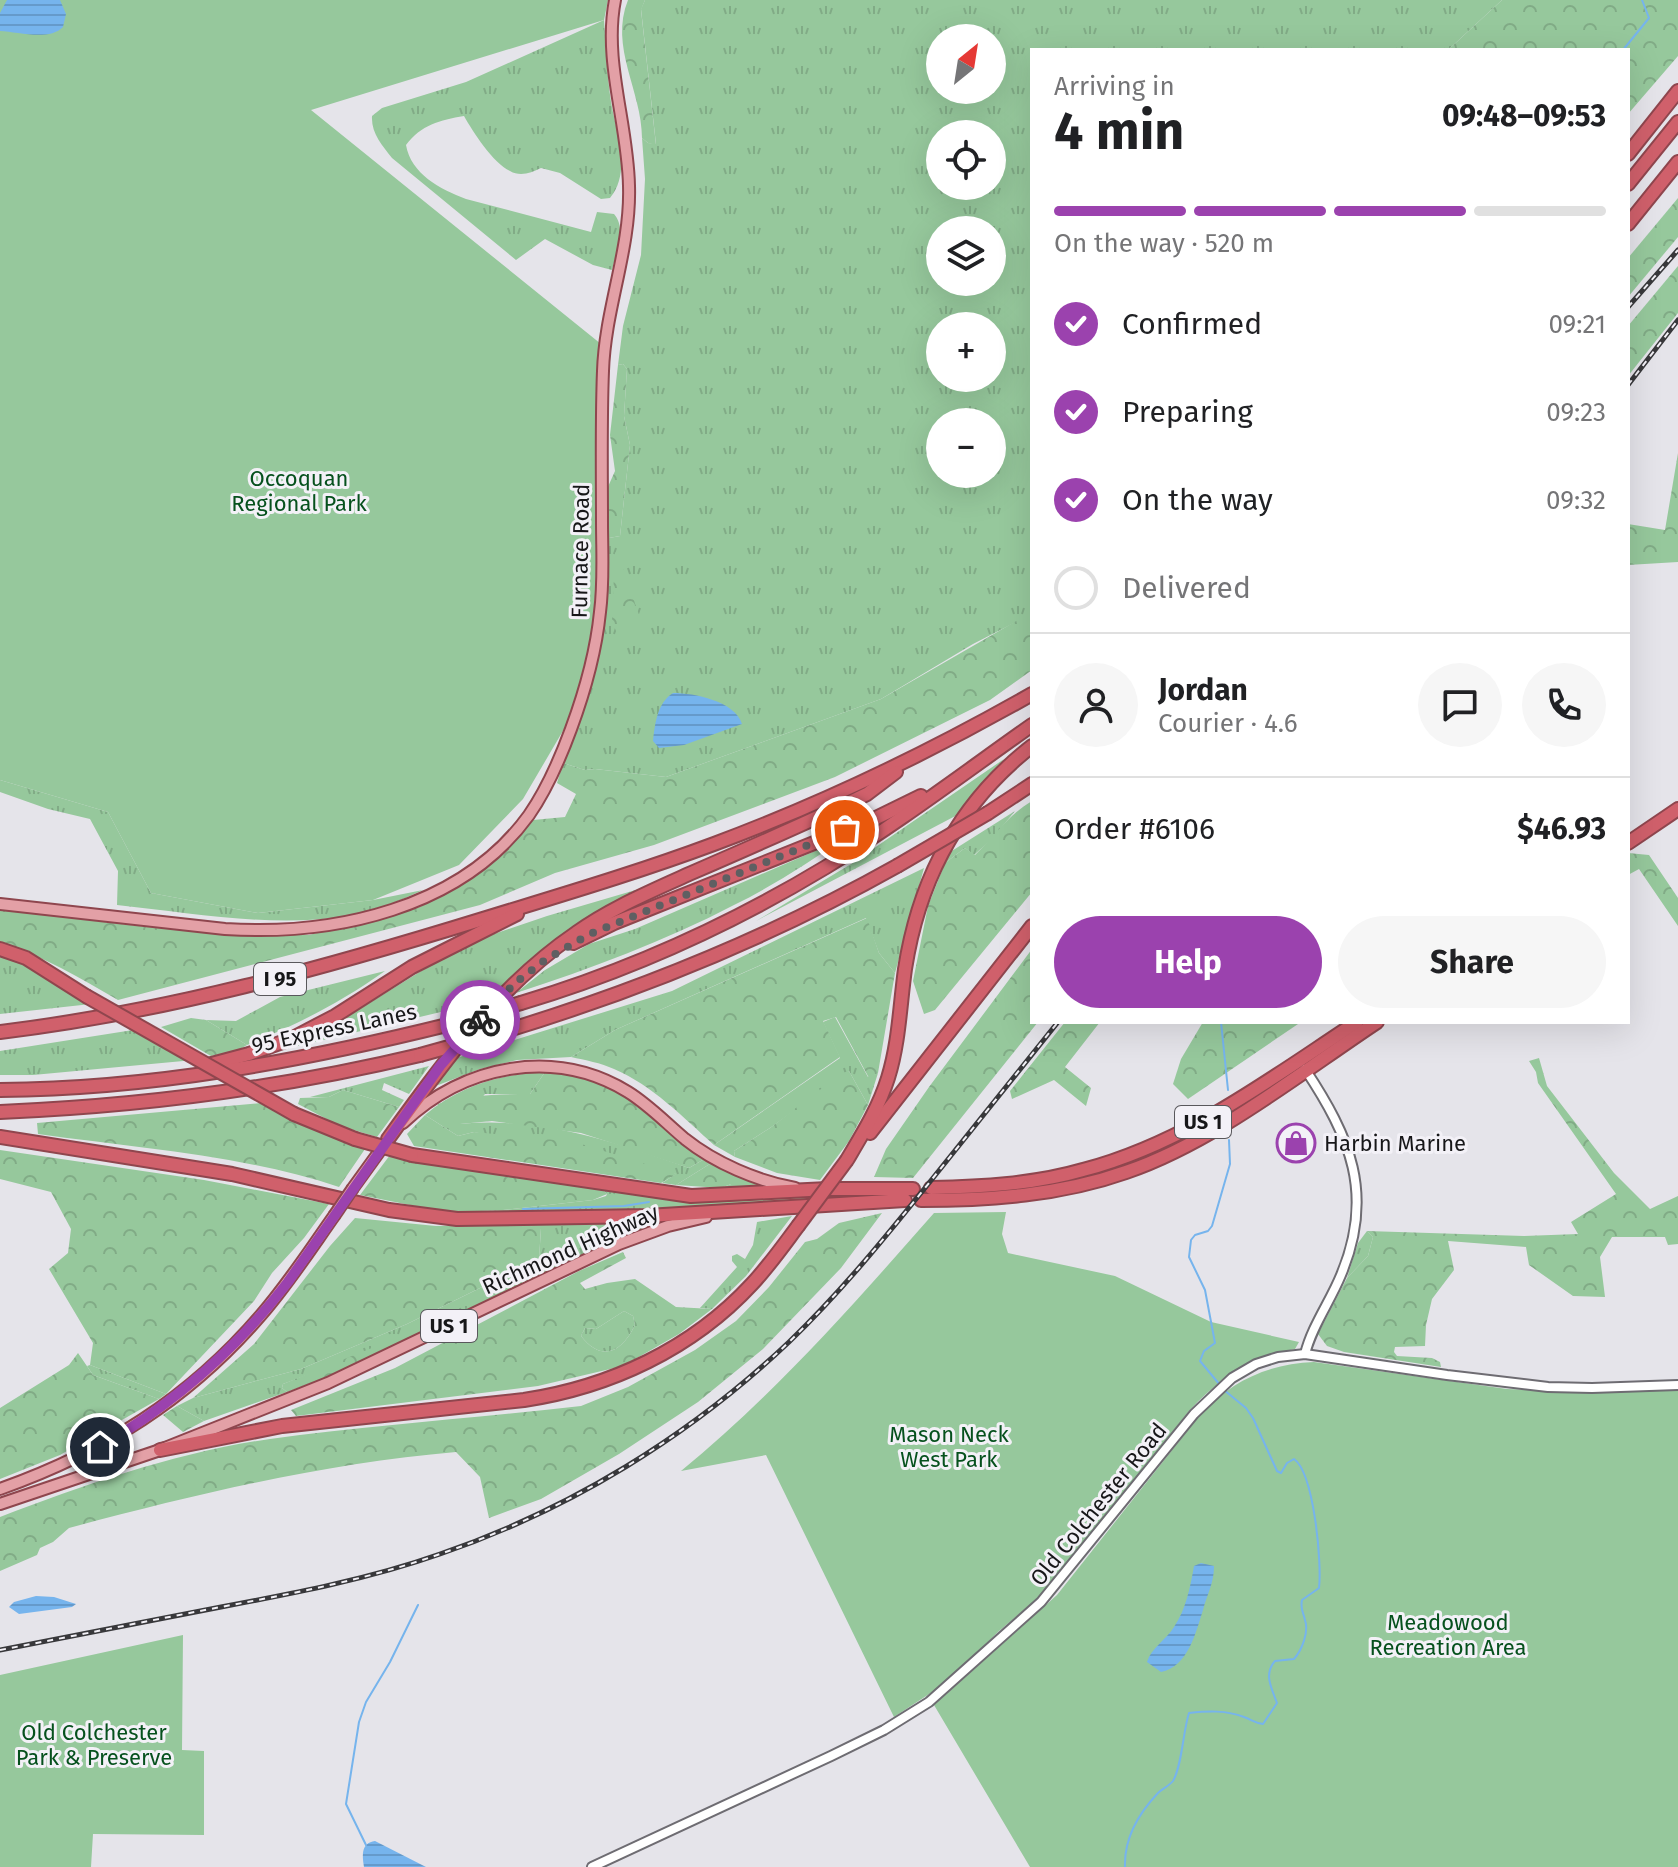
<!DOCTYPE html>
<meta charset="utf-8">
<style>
body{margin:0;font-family:"Fira Sans",sans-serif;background:#f6f6f6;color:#202124;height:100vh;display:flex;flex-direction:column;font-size:30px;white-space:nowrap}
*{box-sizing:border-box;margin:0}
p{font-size:26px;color:#757577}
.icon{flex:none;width:44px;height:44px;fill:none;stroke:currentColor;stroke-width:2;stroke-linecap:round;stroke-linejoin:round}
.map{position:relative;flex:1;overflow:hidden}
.details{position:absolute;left:1030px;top:48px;width:600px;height:976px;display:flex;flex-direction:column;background:#fff;border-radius:0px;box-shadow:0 8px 32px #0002}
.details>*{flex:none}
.needle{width:52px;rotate:30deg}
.controls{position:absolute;left:926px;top:24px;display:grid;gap:16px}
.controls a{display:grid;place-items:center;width:80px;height:80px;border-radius:50%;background:#fff;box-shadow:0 8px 32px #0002;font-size:40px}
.pin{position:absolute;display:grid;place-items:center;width:68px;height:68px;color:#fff;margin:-34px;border:4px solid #fff;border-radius:50%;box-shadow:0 2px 8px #0007}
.courier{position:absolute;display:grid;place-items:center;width:80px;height:80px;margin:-40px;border:6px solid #9b42ae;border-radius:50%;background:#fff;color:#222;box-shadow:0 2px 10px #0007}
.summary em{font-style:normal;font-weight:700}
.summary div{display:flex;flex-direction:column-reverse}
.summary{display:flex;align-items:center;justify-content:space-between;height:136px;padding:0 24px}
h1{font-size:52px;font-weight:700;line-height:60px}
.bar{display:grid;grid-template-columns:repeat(4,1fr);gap:12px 8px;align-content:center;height:96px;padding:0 24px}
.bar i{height:10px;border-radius:6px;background:#e0e0e0}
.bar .selected{background:#9b42ae}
.bar p{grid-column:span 4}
.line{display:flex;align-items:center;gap:20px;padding:0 24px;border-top:2px solid #e0e0e0}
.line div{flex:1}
.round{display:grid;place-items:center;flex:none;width:84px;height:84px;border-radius:42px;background:#f6f6f6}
ol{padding:0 24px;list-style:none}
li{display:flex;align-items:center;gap:24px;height:88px}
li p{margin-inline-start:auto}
li .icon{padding:8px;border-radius:50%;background:#9b42ae;color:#fff;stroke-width:4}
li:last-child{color:#757577}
li i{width:44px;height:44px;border:4px solid #e0e0e0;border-radius:50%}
.button{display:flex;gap:16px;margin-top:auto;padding:16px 24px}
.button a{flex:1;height:92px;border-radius:48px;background:#9b42ae;color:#fff;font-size:32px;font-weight:700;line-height:92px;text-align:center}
.button a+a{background:#f6f6f6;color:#202124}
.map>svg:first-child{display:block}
.grass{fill:url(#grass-tufts);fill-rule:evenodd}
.forest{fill:url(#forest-crowns);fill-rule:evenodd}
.green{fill:#96c89c}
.water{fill:url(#water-rules)}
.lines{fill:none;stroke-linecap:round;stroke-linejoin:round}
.stream{stroke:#76b4ed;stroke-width:2}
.minor-casing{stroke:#6e6c72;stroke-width:12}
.major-casing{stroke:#8f464e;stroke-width:14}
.highway-casing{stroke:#8f464e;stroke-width:16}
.minor{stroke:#fff;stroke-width:8}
.major{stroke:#e3a0a6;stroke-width:10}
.highway{stroke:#d0606b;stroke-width:12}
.rail-casing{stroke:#38383b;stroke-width:5}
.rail{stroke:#f3f1f7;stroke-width:2;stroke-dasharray:6;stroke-linecap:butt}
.major-bridge-casing{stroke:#8f464e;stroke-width:14;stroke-linecap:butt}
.highway-bridge-casing{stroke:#8f464e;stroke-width:16;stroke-linecap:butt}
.major-bridge{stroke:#e3a0a6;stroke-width:10}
.highway-bridge{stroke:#d0606b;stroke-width:12}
.done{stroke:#5f5f62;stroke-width:8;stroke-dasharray:0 14.4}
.route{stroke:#9b42ae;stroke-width:10}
.labels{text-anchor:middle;stroke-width:6;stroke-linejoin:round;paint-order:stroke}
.shield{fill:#f3f1f7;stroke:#59585c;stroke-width:2}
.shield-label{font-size:20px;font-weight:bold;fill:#171719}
.park-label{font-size:22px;fill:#06511d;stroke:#f3f1f7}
.street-label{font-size:22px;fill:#171719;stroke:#f3f1f7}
.poi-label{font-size:22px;fill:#171719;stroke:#f3f1f7;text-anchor:start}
</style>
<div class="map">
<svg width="1678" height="1867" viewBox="0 0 1678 1867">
<defs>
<pattern id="grass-tufts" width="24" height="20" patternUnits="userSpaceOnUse" patternTransform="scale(2)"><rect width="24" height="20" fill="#96c89c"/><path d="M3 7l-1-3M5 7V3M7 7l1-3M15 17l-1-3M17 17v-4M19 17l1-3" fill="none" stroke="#81ab86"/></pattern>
<pattern id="forest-crowns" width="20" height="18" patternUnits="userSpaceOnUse" patternTransform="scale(2)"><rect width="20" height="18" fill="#96c89c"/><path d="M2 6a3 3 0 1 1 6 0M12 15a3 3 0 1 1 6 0" fill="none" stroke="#81ab86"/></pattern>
<pattern id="water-rules" width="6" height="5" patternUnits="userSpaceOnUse" patternTransform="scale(2)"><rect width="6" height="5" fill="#76b4ed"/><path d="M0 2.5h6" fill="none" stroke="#659acb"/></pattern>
</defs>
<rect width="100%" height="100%" fill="#e5e4ea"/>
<g class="grass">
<path d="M645 0H1502L1448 50H1032V614L973 644 881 699 666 777 595 769 585 770 563 763C594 681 610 625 609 538L620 536 630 445 624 416 627 369 623 364 618 365 623 326 641 255 645 179 642 138 648 143 656 144 641 9ZM940 38H992V90H940ZM940 134H992V186H940ZM940 230H992V282H940ZM940 326H992V378H940ZM940 422H992V474H940Z"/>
<path d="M604 20C606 47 607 75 611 102 616 132 632 171 610 198L601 199 560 173 541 168C531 173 520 177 510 171 493 163 473 132 464 116 440 120 421 125 406 145 411 174 440 189 466 199L591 232 597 212 614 214C627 229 616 252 612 270L593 265 545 239 516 260 392 158C382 145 371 133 372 116L382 108 466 82Z"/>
<path d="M1004 759 961 813 756 921 851 864Z"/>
<path d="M0 780 108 812 151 893 258 913 373 900 423 890C401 900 378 910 353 915 276 929 194 913 117 905L118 871 90 819 48 809 0 792Z"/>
<path d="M1015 811 992 839 974 855 965 848 945 863 947 854Z"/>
<path d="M845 838C809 862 773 886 734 905 665 941 590 969 516 993L545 970 589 944 635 929Z"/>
<path d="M924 868 895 973 879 953 866 918 615 1030 571 1057 517 1060 480 1069 433 1087 450 1060 672 991Z"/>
<path d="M639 889 585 919 552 944 487 1001 260 1055 337 1023 452 952 491 935 547 916Z"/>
<path d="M0 956 13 959 91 1004 0 1014Z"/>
<path d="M385 971C338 1004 300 1023 247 1045L206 1020 236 1021 280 997Z"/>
<path d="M835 1017 868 1077 878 1073 868 1105 849 1071 770 1128 734 1151 735 1157 714 1145 840 1058 823 1022Z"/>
<path d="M133 1030 194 1060 33 1075H0V1051Z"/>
<path d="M429 1066 409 1094 384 1083 382 1090 404 1100 399 1107 343 1090 329 1097H310Z"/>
<path d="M545 1072 530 1094H485L460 1124C539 1116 615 1142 689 1168L706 1158 781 1189 721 1188 731 1184 713 1162 676 1185 662 1183 676 1174 474 1132 458 1136 425 1115C460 1086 499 1074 545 1072Z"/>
<path d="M602 1189C700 1206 808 1192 908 1194L649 1210 512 1213 460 1212 503 1210 593 1200 606 1196 607 1194Z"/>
<path d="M792 1216 746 1276 712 1309 700 1308 737 1267 732 1261V1256L737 1254 745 1259 753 1245 757 1222Z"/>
<path d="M689 1217 644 1229 610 1243 417 1336 419 1333 283 1384 282 1388 287 1392 204 1421 177 1406 193 1398 301 1369 407 1324 539 1259 541 1229 520 1224 616 1223Z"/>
<path d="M1367 1231 1373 1237 1368 1256 1347 1278 1358 1243Z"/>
<path d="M624 1311 633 1316 635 1325C622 1352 602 1363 581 1336L585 1328 596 1329Z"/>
<path d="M90 1365 166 1394 159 1399 93 1375 87 1366Z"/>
</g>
<g class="forest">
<path d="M628 0H645L641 10 656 145 648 143 642 138C642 91 609 47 628 0Z"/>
<path d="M1502 0H1678V56L1628 114V50H1448Z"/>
<path d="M1678 198V237L1628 297V258Z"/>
<path d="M1678 266V313L1628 376V326Z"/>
<path d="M623 364 627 369 624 416 630 445 620 536 609 538 607 489 615 471 610 435 618 365Z"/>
<path d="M1678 453V562L1628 565V524L1665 530Z"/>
<path d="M615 552 618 555 644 629 641 634 616 631 612 621Z"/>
<path d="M1032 612V670L990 700 835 777 654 845 555 873 480 905 118 1000C80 978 42 955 0 943V910L148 927 309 935 420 907 493 862 533 820 565 817 576 794 557 783 563 763 585 770 595 769 666 777 881 699Z"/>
<path d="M1032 801V892L935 1010 924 1014 913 981 928 906 945 863 965 848 975 855C995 836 1008 815 1032 801Z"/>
<path d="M1628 853 1649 855 1678 898V926L1639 869 1628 875Z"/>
<path d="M867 918 879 953 895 973 878 1073 869 1078 836 1017 823 1021 840 1057 714 1145C684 1118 652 1085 614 1069 601 1063 585 1060 571 1057L615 1030Z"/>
<path d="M1032 949V1022H1038L913 1178 874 1177 886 1149 929 1087Z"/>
<path d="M191 1018 206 1020 247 1045 237 1051 211 1056 161 1027Z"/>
<path d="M1065 1022H1100L1065 1067 1091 1088 1086 1106 1054 1080 1012 1099 1010 1091Z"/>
<path d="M1203 1022H1301L1188 1099 1173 1084 1181 1059Z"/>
<path d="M1539 1058 1547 1086 1614 1173 1650 1209 1678 1196V1244L1668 1245 1665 1237H1612L1600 1257 1605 1297 1573 1296 1529 1265 1526 1247 1448 1241 1454 1270 1432 1299 1426 1325 1425 1346 1395 1347 1394 1352 1397 1356 1432 1358 1440 1362 1441 1367 1344 1352 1327 1346 1318 1334 1347 1278 1368 1256 1373 1237 1367 1231 1524 1236 1578 1234 1571 1222 1616 1194 1538 1083 1536 1072 1529 1061Z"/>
<path d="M849 1071 868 1105 849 1141 820 1180 777 1173 735 1157 734 1151 770 1128 842 1073Z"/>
<path d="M545 1072C571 1075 599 1079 622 1094 652 1112 676 1139 706 1158L689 1168 581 1133 492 1121 460 1124 438 1115V1104C468 1095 498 1094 530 1094Z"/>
<path d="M343 1090 399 1107 377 1137 340 1126 298 1104 300 1098 329 1097Z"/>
<path d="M261 1103 365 1149 339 1187C242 1155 138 1148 38 1134L37 1123Z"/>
<path d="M425 1115 458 1136 474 1132 575 1142 677 1174 661 1183 414 1146 407 1134Z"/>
<path d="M0 1150 204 1180 329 1204 304 1238 272 1273 254 1301 166 1394 90 1365 93 1343 49 1269 68 1253 71 1229 51 1192 0 1179Z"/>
<path d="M390 1155 602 1189 607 1194 593 1200 503 1210 460 1212 415 1206 360 1195Z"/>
<path d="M713 1162 728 1173 732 1180 731 1184 721 1188 676 1185Z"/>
<path d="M882 1213 841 1268 763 1349 698 1402 619 1454 541 1499 489 1518 480 1477 456 1452C327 1463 195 1494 69 1528L53 1542 40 1548 37 1555 0 1571V1517C87 1484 178 1452 270 1439 373 1425 477 1418 581 1406L628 1387 695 1350 736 1321 769 1287 805 1242 817 1239 839 1223Z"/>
<path d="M355 1218 436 1226 520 1224 541 1228 539 1259 407 1324 301 1369 193 1398 254 1344 330 1246Z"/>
<path d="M623 1252 626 1258 580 1283 585 1289 607 1283 635 1279 676 1307 712 1309 679 1334 623 1366 538 1386 296 1416 291 1410 395 1368 579 1271ZM624 1311 633 1316 635 1325C622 1352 602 1363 581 1336L585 1328 596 1329Z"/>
<path d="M416 1330 419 1332 417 1336 340 1372 287 1392 282 1388 283 1384Z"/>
<path d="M78 1353 93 1375 159 1399 60 1455 0 1479V1408L69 1365Z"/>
<path d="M177 1406 204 1421 183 1432 163 1415Z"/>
</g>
<g class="green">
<path d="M0 0H608L604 20 311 110 601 344 596 584 592 634 574 712 523 799 459 865 373 900 258 913 151 893 108 812 0 780Z"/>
<path d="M1006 1212 1002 1234 1008 1253 1115 1276 1211 1322 1299 1342 1295 1349C1252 1358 1218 1379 1189 1411L1045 1592 999 1631 946 1683 894 1717 766 1455 681 1471C775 1394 854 1304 934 1213Z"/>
<path d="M1314 1362 1507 1389 1584 1392 1678 1390V1867H1030L934 1705 1057 1595 1200 1415C1231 1381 1268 1364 1314 1362Z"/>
<path d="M183 1635 182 1750 204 1751V1835L93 1834 91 1867H0V1675Z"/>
</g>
<g class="water">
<path d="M7 0H60L66 14 63 27C50 41 18 32 0 31V13Z"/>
<path d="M673 693C694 693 735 701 742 724L684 745 659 748 653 741C655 724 657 703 673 693Z"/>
<path d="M1201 1563 1214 1566C1214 1584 1207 1594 1203 1610 1196 1632 1188 1667 1161 1672L1147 1662C1151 1648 1166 1640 1174 1627 1186 1609 1190 1588 1194 1566Z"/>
<path d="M36 1596 54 1597 76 1604 72 1607 19 1614 9 1607 14 1602Z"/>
<path d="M375 1841 426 1867H364C362 1855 361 1843 375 1841Z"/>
</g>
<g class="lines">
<g class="stream">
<path d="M1623 50 1649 18 1642 0"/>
<path d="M1221 1022 1228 1090"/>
<path d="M523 1209 624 1206 649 1202"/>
<path d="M1220 1385 1200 1361 1204 1351 1215 1343 1205 1290 1189 1257 1191 1240 1195 1235 1208 1231 1212 1226 1230 1164 1229 1140"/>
<path d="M366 1845 346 1804 359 1722 366 1702 390 1662 418 1605"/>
<path d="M1125 1867C1124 1839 1139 1813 1158 1793 1162 1789 1169 1786 1173 1781 1182 1766 1183 1731 1189 1713 1208 1711 1226 1710 1244 1717 1252 1720 1255 1723 1263 1724L1277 1703C1272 1689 1263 1674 1275 1661L1294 1659C1302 1650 1309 1632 1305 1620 1303 1611 1300 1609 1302 1600L1319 1588C1322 1563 1314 1473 1294 1459L1287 1463 1281 1473 1277 1471 1253 1418 1246 1408 1224 1390"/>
</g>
<defs>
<g id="minor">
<path d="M1305 1069C1350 1137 1375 1194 1341 1275 1330 1302 1312 1326 1305 1354"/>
<path d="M592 1867 831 1756 884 1730 929 1702 1041 1602 1194 1414 1232 1378 1256 1364 1278 1357 1305 1354 1447 1375 1548 1387 1592 1388 1678 1385"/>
</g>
<g id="major">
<path d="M0 904 225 929C334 936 461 909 529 815 547 789 560 759 571 729 585 691 596 652 600 612 604 582 602 552 602 522 602 471 601 421 603 371 605 308 631 249 629 186 628 124 603 61 615 0"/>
<path d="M403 1123C464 1065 554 1047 628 1092 649 1105 666 1123 685 1139 715 1163 757 1181 795 1188"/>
<path d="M353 1188 387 1141"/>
<path d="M0 1489C104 1452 189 1399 261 1315 288 1284 310 1250 334 1216"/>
<path d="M0 1504 160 1450 328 1383 619 1244 668 1226 706 1217"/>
</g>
<g id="highway">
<path d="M1628 154 1678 91"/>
<path d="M1628 184 1678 122"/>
<path d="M1628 224 1678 162"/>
<path d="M988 813 1032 784"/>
<path d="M1628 843 1678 809"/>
<path d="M573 943 614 923 874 819 921 796"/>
<path d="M0 949 26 958 86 996"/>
<path d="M521 1003C628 971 730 925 826 867 897 824 964 773 1032 725"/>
<path d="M0 1032C166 1012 324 968 483 919 561 895 639 872 714 844 824 803 930 752 1032 694"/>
<path d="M492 1035C633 993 769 938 897 866"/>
<path d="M204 1066 249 1054 291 1039 335 1016 412 967 517 914"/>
<path d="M0 1090C151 1089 301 1061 447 1025"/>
<path d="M0 1112C142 1106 282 1088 420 1055"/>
<path d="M294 1114 355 1139"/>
<path d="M870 1133 1032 926"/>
<path d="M0 1137 232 1174 389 1210 457 1219 647 1216 905 1200"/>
<path d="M388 1139C442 1064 498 986 576 933 611 908 650 892 689 874 749 848 809 822 867 794L896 772"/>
<path d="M412 1155 691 1196 828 1189H913"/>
<path d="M847 1160C863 1133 879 1107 888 1078 899 1043 900 1005 905 969 919 879 960 802 1032 746"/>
<path d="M931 1188C981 1187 1035 1184 1083 1170 1186 1143 1270 1079 1357 1022"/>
<path d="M921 1200C990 1200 1061 1195 1126 1172 1214 1142 1300 1073 1377 1022"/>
<path d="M160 1450 282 1426 524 1400C610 1387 692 1349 752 1284 769 1266 783 1246 798 1226"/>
</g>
</defs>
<use href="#minor" class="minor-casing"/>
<use href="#major" class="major-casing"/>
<use href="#highway" class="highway-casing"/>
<use href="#minor" class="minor"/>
<use href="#major" class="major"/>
<use href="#highway" class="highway"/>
<defs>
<g id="rail">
<path d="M1628 307 1678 250"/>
<path d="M1628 385 1678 320"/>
<path d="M0 1650C74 1636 147 1621 221 1607 295 1593 369 1579 440 1554 569 1510 690 1436 789 1342 842 1291 888 1234 933 1178 975 1126 1016 1074 1058 1022"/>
</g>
</defs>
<use href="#rail" class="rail-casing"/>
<use href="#rail" class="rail"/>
<defs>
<path id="major-bridge" d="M334 1216 353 1188"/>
<g id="highway-bridge">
<path d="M897 866 988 813"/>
<path d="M86 996 294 1114"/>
<path d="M447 1025 521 1003"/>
<path d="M420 1055 492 1035"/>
<path d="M355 1139 412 1155"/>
<path d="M798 1226 847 1160"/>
</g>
</defs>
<use href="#major-bridge" class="major-bridge-casing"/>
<use href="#highway-bridge" class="highway-bridge-casing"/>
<use href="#major-bridge" class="major-bridge"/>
<use href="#highway-bridge" class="highway-bridge"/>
</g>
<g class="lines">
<path class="done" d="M480 1020 515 983 545 960 590 934 845 830"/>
<path class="route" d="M100 1447C173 1404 236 1350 288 1282L440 1066 480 1020"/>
</g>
<defs>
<symbol id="shop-ring" viewBox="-11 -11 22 22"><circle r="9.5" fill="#f3f1f7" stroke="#9b42ae" stroke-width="1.5"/><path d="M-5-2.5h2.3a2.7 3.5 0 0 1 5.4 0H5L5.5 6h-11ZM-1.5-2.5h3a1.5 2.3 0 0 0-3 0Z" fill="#9b42ae"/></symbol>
</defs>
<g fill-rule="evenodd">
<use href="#shop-ring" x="1274" y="1121" width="44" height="44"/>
</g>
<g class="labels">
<g class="shield">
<rect x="254" y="963" width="52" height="32" rx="6"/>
<rect x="1175" y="1106" width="56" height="32" rx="6"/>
<rect x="421" y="1310" width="56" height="32" rx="6"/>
</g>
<g class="shield-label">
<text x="280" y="986">I 95</text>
<text x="1203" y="1129">US 1</text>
<text x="449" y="1333">US 1</text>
</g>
<g class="park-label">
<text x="299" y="486">Occoquan<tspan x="299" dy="25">Regional Park</tspan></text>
<text x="949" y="1442">Mason Neck<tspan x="949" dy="25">West Park</tspan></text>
<text x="1448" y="1630">Meadowood<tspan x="1448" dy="25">Recreation Area</tspan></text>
<text x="94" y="1740">Old Colchester<tspan x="94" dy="25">Park &amp; Preserve</tspan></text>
</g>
<g class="street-label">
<text transform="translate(580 551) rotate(-89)" y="8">Furnace Road</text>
<text transform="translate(334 1028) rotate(-12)" y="8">95 Express Lanes</text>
<text transform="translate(570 1249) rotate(-24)" y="8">Richmond Highway</text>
<text transform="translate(1098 1504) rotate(-51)" y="8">Old Colchester Road</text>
</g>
<g class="poi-label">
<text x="1324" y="1151">Harbin Marine</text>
</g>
</g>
</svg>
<div class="controls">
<a><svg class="needle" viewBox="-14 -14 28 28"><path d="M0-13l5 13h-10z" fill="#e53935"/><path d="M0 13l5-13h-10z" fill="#757577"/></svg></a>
<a><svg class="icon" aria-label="locate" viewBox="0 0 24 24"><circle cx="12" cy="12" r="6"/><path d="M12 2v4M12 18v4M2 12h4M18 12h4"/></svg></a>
<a><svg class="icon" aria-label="layers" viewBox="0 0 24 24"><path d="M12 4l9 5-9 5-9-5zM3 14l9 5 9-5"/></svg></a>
<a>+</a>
<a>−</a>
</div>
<div class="pin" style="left:845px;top:830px;background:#ea580c"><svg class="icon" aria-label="bag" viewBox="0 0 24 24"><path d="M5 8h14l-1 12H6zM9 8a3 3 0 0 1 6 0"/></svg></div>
<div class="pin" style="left:100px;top:1447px;background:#1f2937"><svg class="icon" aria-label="home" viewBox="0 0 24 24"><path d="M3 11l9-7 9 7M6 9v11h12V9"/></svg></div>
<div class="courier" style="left:480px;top:1020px"><svg class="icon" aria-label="bike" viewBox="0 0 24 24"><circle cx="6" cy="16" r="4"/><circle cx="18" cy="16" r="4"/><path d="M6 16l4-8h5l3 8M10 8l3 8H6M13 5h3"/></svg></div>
<section class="details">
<div class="summary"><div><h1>4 min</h1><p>Arriving in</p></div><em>09:48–09:53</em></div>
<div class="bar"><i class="selected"></i><i class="selected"></i><i class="selected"></i><i></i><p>On the way · 520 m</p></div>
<ol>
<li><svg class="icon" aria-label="check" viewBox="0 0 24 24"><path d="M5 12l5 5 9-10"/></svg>Confirmed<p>09:21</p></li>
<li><svg class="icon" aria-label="check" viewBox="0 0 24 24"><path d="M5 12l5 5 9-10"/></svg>Preparing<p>09:23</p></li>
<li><svg class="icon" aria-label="check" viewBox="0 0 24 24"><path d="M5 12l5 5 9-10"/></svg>On the way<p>09:32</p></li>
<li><i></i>Delivered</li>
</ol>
<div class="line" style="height:144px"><a class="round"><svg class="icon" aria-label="person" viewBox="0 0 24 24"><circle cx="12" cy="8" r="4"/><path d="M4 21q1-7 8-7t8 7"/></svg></a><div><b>Jordan</b><p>Courier · 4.6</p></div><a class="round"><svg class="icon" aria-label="chat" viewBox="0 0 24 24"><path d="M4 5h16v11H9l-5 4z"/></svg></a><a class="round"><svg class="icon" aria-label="phone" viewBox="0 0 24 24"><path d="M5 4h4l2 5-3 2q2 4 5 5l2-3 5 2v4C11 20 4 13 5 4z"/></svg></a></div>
<div class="line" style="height:104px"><div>Order #6106</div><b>$46.93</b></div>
<div class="button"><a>Help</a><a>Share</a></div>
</section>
</div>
